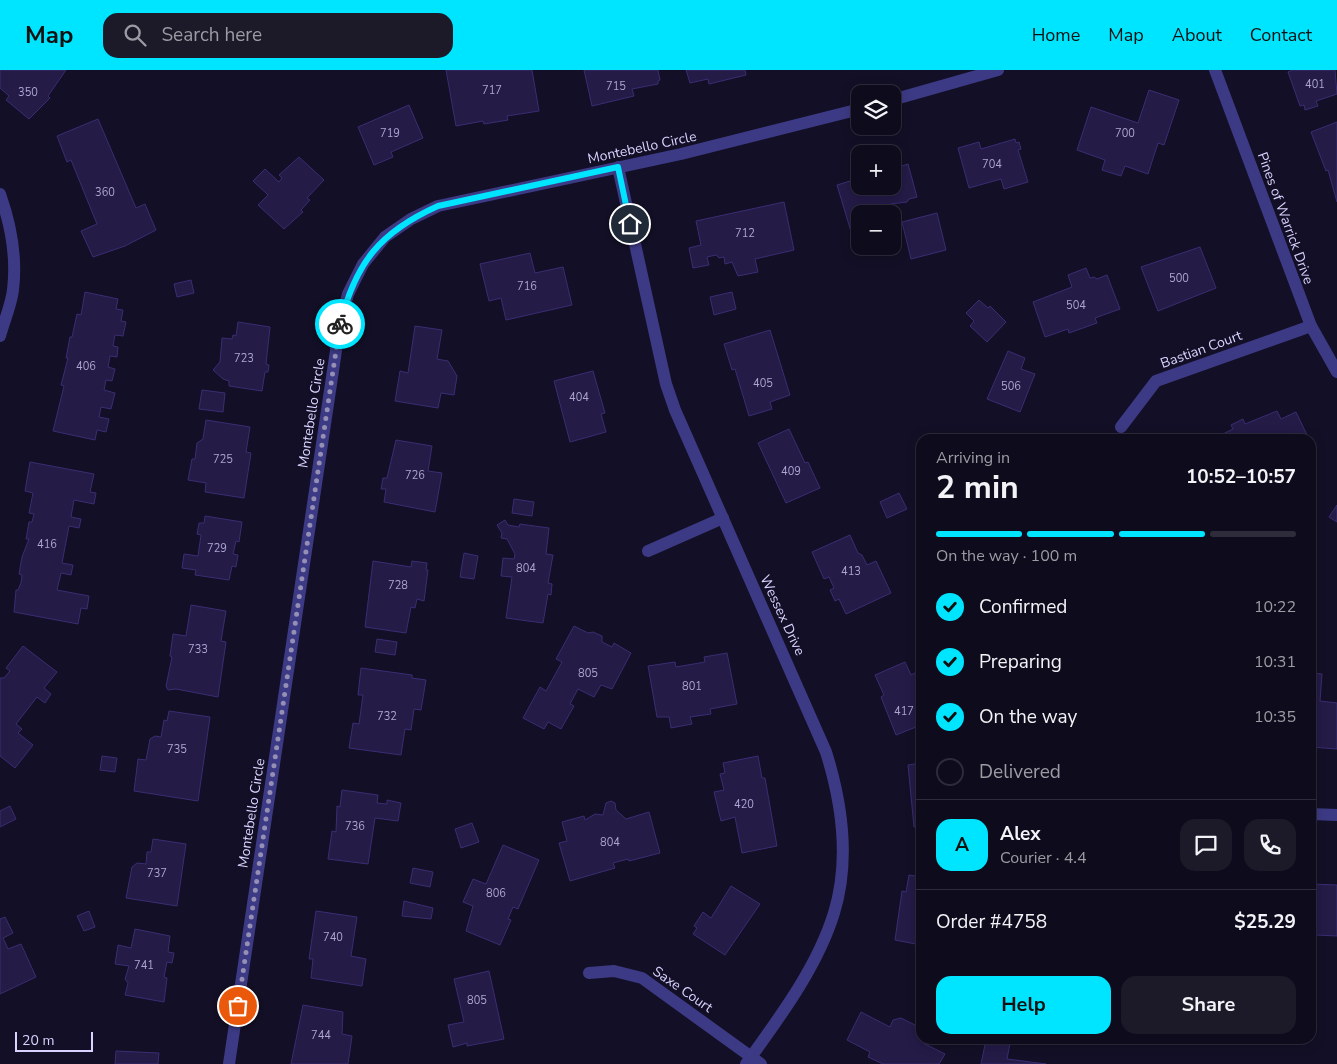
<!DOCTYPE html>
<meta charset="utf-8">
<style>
body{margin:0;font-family:"Nunito Sans",sans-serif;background:#1c1929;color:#f1f3f6;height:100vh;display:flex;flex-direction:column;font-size:19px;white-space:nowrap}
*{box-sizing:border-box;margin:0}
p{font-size:16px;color:#9b9ba3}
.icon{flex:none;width:28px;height:28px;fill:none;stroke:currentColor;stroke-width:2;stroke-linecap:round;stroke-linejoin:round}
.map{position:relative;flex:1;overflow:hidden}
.side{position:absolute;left:916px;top:364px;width:400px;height:610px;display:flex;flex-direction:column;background:#0e0b1c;border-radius:15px;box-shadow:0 2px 12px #0003,0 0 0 1px #2e2b3b}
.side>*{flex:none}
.fabs{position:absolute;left:851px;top:15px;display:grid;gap:10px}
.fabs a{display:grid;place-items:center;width:50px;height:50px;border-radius:10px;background:#0e0b1c;box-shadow:0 2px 12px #0003,0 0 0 1px #2e2b3b;font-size:25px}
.scale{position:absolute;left:15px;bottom:12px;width:78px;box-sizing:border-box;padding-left:5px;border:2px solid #d9d4ff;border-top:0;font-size:14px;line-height:18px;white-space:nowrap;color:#d9d4ff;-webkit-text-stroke:4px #130f26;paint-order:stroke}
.pin{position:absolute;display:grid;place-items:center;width:42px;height:42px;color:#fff;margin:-21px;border:2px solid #fff;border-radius:50%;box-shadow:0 1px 5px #0007}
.courier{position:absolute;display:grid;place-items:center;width:50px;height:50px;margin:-25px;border:4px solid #00e5ff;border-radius:50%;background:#fff;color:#222;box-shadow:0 1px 6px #0007}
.summary em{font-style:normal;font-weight:700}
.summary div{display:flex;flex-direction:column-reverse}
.summary{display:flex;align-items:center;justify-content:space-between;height:85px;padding:0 20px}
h1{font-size:32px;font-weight:700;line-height:38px}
.bar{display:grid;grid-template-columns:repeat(4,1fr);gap:8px 5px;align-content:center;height:60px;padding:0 20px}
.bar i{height:6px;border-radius:4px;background:#2e2b3b}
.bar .on{background:#00e5ff}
.bar p{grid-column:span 4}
.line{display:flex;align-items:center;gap:12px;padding:0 20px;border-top:1px solid #2e2b3b}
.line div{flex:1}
.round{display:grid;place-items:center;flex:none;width:52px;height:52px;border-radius:15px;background:#1c1929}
ol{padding:0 20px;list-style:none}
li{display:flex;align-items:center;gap:15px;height:55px}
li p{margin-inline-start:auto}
li .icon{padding:5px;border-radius:50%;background:#00e5ff;color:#111;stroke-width:4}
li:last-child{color:#9b9ba3}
li i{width:28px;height:28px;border:2px solid #2e2b3b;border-radius:50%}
.action{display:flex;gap:10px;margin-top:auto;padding:10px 20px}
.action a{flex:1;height:58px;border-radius:15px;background:#00e5ff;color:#111;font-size:20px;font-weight:700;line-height:58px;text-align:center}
.action a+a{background:#1c1929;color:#f1f3f6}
header{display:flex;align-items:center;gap:30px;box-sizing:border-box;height:70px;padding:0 25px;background:#00e5ff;color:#111}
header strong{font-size:24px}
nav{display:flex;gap:28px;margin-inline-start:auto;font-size:18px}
.search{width:350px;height:45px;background:#1c1929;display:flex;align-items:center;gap:12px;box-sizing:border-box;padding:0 18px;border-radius:15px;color:#9b9ba3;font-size:19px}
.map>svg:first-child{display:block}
.building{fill:#241b47;stroke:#3b2d73}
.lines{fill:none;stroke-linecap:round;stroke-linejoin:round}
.minor{stroke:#3d3a85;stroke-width:12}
.tertiary{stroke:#3d3a85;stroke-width:12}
.done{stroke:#948fb3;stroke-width:5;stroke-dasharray:0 9}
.route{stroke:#00e5ff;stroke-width:6}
.labels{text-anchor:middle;stroke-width:5;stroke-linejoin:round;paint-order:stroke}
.number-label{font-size:11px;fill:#aca6d1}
.street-label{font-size:14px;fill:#d9d4ff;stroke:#130f26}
</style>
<header>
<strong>Map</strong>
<div class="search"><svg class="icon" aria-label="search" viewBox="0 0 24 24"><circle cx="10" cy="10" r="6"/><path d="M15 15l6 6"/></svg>Search here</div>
<nav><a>Home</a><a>Map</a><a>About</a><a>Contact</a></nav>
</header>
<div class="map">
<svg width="1337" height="994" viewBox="0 0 1337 994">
<rect width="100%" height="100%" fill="#130f26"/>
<g class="building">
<path d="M0 0H66L48 26 50 28 29 49 6 30 9 26 0 18Z"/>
<path d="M446 0H532L539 41 507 46 508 50 484 54 483 51 456 56Z"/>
<path d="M584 0H658L660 10 658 11V14L632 19 634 26 592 36Z"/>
<path d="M686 0H745L746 5 709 14 708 9 690 13Z"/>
<path d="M1292 0H1335L1337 24 1316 31 1318 36 1305 40 1304 35 1300 36 1288 2Z"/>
<path d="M1149 20 1179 30 1164 75 1158 73 1148 104 1125 96 1121 106 1102 100 1105 90 1077 80 1091 37 1138 53Z"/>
<path d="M409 35 423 68 391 82 393 87 374 95 358 57Z"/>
<path d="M98 49 136 138 145 134 156 160 125 176 93 187 81 161 97 154 71 90 67 92 57 66Z"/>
<path d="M1337 52V132L1328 100 1326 101 1311 62Z"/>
<path d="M1015 69 1016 73 1019 72 1021 79 1018 80 1028 112 1004 119 1001 109 969 118 958 78 979 72 981 79Z"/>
<path d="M299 87 324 110 307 128 310 130 301 140 303 142 284 159 258 135 268 125 253 111 265 99 279 112 282 108 279 105Z"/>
<path d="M908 94 917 127 909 129 907 132 891 134 896 153 892 154V144H860V163L852 165 837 115 860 108V116H892V99Z"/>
<path d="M784 132 794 180 755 189 758 202 738 206 732 192 725 194 724 187 719 188 716 185 707 187 709 195 693 198 689 178 701 175 696 151Z"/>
<path d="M937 143 946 180 911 189 902 152Z"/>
<path d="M1200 177 1216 218 1158 241 1141 197Z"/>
<path d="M530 183 535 203 563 197 572 235 506 250 501 228 489 231 480 194Z"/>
<path d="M1086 198 1090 208 1094 207 1097 209 1107 205 1120 239 1095 248 1097 253 1069 263 1068 259 1045 267 1033 232 1072 217 1068 205Z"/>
<path d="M191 210 194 223 177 227 174 214Z"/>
<path d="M85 222 118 229 116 239 123 240 121 251 126 252 123 266 115 265 113 276 118 277 117 287 110 286 108 297 115 299 112 311 106 310 104 320 115 323 111 339 101 337 99 347 109 349 106 362 97 360 95 370 53 361 64 316 61 315 68 288H66L70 267H72L77 244 81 245Z"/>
<path d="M732 222 736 239 714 245 710 227Z"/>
<path d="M979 230 988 238 990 236 1006 252 987 272 970 256 974 251 966 243Z"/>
<path d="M238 252 270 257 266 294 269 295 268 302H265L262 321 229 316V311L223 309 213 300 220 292 222 268 232 269 233 265 236 266Z"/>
<path d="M415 256 442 260 437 289 448 291 457 306 454 325 441 323 438 338 395 331 400 301 408 303Z"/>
<path d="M770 260 790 325 770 332 772 339 749 346 735 299 732 300 724 274Z"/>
<path d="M1008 281 1025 288 1021 299 1035 304 1020 342 987 329Z"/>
<path d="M593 301 605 343 601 344 606 362 570 372 554 311Z"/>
<path d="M202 320 225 323 223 342 199 339Z"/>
<path d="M1277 341 1281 349 1296 342 1307 365 1300 369H1220L1219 366 1233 359 1231 355 1243 349 1245 354Z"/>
<path d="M206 350 250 357 246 382 251 383 244 428 205 422 206 413 188 410 192 389H195L197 373 203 369Z"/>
<path d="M789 359 805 393 808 392 820 418 786 433 758 373Z"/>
<path d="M396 370 432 376 428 401 442 403 435 442 384 432 386 419H381L383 408H387Z"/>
<path d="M30 392 94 404 90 422 96 423 94 434 74 430 71 447 81 449 79 458 69 456 62 493 73 495 71 505 61 503 57 520 89 526 87 539 81 538 78 554 14 542 16 520H18L21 513 22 505 19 504 22 487 29 469H26L29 452H32L34 444 29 443 33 423 25 421Z"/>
<path d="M899 423 907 439 887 448 880 432Z"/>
<path d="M514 429 534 432 532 446 512 443Z"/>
<path d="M1337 435V452L1329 447Z"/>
<path d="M205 446 242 452 239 472 236 471 233 484 238 485 236 497 232 496 229 510 195 505 196 500 182 498 184 484 198 486 201 465 197 464 199 453H204Z"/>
<path d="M505 450 508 455 519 457 520 454 549 458 546 484 553 485 548 513 552 514 551 525 548 524 543 553 506 548 512 507 501 506 503 488 514 489 515 484 507 469 501 468 502 463 497 455Z"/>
<path d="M850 465 858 483 862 485 867 495 876 491 891 523 846 544 839 529 835 531 830 520 834 518 829 507 824 509 812 482Z"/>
<path d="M464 483 478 486 474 509 460 507Z"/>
<path d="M373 491 411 497 412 491 427 493 426 500H428L424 531 417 529 415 538 411 537 406 563 365 557Z"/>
<path d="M191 535 226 541 221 571 226 572 218 627 176 619 168 620 166 616 172 587 170 586 173 564 186 566Z"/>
<path d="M574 556 588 563 593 562 602 566V572L612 577 614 573 631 583 612 619 601 615 594 627 578 619 570 634 574 636 561 659 548 652 544 659 523 648 540 617 546 621 562 592 556 589Z"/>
<path d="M377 569 397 572 395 585 375 582Z"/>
<path d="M23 576 57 602 44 618 51 624 45 633 37 627 16 654 22 659 18 663 33 675 15 698 0 686V608H4L10 601 6 598Z"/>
<path d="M727 583 737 634 710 639 711 644 690 647 692 654 671 658 669 647H657L648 596 675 592 676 597 705 592 704 587Z"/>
<path d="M905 592 911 605 915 603 921 613V655L896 665 881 627 884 625 875 605Z"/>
<path d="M361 598 412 605V608L426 610 421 640 414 639 411 660 405 659 401 685 349 678 353 653 359 654 363 625H358Z"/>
<path d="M1311 603 1322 604 1320 631 1337 633V679L1311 677Z"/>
<path d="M169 641 210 647 198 731 134 721 138 689 146 690 150 669 155 666 161 667 164 650 167 651Z"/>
<path d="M102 686 117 688 115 702 100 700Z"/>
<path d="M758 686 762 708H765L777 776 742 783 735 747 721 751 714 722 724 720 720 704 725 703 723 693Z"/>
<path d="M921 693V756L914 757 908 695Z"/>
<path d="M342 720 378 725 377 733 387 734V730L401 733 398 751 375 748 368 794 328 789 332 761 336 762 337 736 340 737Z"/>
<path d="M611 731 615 733 616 740 626 749 649 742 660 783 629 791 628 789 613 793 615 798 570 811 559 773 567 771 562 752 584 746 585 750 595 744 603 745 606 733Z"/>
<path d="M10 736 16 749 0 757V741Z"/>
<path d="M472 753 479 772 461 778 455 759Z"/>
<path d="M153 769 186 774 177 836 126 828 132 797 137 793 146 794 147 782H151Z"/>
<path d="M503 775 539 790 518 839 513 837 508 849 511 850 500 875 466 861 473 836 463 832 473 809 486 814Z"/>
<path d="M413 798 433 802 430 817 410 813Z"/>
<path d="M909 805 921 807V875L895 870 902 821 906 822Z"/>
<path d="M1311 814 1337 815V866L1316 865V852L1311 851Z"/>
<path d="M731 816 760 834 725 885 693 864 697 858 694 856 703 842 711 848Z"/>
<path d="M404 831 433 838 431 849 402 846Z"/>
<path d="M89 841 95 857 84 861 77 846Z"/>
<path d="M316 841 357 847 351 886 366 889 362 916 311 908 313 889H309Z"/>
<path d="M5 847 13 863 3 868 8 879 21 874 36 907 0 924V849Z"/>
<path d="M135 859 170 866 168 882 174 883 172 893 167 892 164 907 167 908 164 932 125 925 128 913 125 909 129 896 115 894 118 875 131 878Z"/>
<path d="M489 901 504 969 467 976V973L453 977 448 955 464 952 454 909Z"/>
<path d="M303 935 343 942 342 964 352 966 348 994H291Z"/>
<path d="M861 942 890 957 893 950 901 948 921 958V969H928L925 974 945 984 939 994H883L868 987 870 982 847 970Z"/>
<path d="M986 970 1010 973 1007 989 1046 994H981Z"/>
<path d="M116 981 159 983 158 994H115Z"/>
</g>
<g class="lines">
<g class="minor">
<path d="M892 30 998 0"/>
<path d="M618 97 666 314 675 340 826 682C842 733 850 791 834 843 817 898 779 948 746 994"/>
<path d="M0 124C11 155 17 187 13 220 11 236 4 251 0 266"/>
<path d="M1121 357 1156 311 1311 256"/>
<path d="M648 481 723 448"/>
<path d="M1311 744 1337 745"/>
<path d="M589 903 614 901 642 908 761 994"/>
<path d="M229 994 340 254 348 224 363 194 385 167 411 149 438 136 681 84 860 39"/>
</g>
<path class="tertiary" d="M1215 0 1311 256 1337 302"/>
</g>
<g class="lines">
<path class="done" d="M238 936 340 254"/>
<path class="route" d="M340 254C356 192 380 162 438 136L618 97 630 154"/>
</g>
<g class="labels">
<g class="number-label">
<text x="1315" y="18">401</text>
<text x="616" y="20">715</text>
<text x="492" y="24">717</text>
<text x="28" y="26">350</text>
<text x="390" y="67">719</text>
<text x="1125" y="67">700</text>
<text x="992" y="98">704</text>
<text x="105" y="126">360</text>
<text x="745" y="167">712</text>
<text x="1179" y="212">500</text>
<text x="527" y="220">716</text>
<text x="1076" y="239">504</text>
<text x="244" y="292">723</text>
<text x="86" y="300">406</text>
<text x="763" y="317">405</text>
<text x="1011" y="320">506</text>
<text x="579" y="331">404</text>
<text x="223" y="393">725</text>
<text x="791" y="405">409</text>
<text x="415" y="409">726</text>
<text x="47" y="478">416</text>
<text x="217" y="482">729</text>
<text x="526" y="502">804</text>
<text x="851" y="505">413</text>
<text x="398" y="519">728</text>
<text x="198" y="583">733</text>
<text x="588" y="607">805</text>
<text x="692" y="620">801</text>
<text x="904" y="645">417</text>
<text x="387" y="650">732</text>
<text x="177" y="683">735</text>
<text x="744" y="738">420</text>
<text x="355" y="760">736</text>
<text x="610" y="776">804</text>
<text x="157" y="807">737</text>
<text x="496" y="827">806</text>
<text x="333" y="871">740</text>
<text x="144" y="899">741</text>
<text x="477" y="934">805</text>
<text x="321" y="969">744</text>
</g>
<g class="street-label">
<text transform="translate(642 77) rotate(-12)" y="5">Montebello Circle</text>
<text transform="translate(1286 148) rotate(70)" y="5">Pines of Warrick Drive</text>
<text transform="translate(1201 279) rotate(-20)" y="5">Bastian Court</text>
<text transform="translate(311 343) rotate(-81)" y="5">Montebello Circle</text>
<text transform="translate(783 545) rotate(65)" y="5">Wessex Drive</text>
<text transform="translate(251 743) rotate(-81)" y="5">Montebello Circle</text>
<text transform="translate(683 919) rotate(35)" y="5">Saxe Court</text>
</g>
</g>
</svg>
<div class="fabs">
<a><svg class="icon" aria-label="layers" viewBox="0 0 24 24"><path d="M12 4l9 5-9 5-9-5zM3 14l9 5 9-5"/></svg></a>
<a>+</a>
<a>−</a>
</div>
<div class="scale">20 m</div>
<div class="pin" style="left:238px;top:936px;background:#ea580c"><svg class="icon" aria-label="bag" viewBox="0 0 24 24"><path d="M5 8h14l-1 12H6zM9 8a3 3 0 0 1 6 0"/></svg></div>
<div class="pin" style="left:630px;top:154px;background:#1f2937"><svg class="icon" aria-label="home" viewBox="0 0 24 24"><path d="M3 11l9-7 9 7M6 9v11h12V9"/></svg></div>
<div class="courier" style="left:340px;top:254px"><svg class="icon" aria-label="bike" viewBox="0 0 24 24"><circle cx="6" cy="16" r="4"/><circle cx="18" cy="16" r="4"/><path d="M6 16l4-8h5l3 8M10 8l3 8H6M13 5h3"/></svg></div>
<section class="side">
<div class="summary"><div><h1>2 min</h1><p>Arriving in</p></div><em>10:52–10:57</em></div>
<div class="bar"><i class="on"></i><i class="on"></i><i class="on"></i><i></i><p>On the way · 100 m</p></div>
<ol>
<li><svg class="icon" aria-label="check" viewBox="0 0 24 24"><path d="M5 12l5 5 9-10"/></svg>Confirmed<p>10:22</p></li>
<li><svg class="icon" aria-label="check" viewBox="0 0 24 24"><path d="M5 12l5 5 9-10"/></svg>Preparing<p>10:31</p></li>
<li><svg class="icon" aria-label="check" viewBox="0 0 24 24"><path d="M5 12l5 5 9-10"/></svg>On the way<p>10:35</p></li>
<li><i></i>Delivered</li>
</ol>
<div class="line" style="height:90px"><b class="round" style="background:#00e5ff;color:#111">A</b><div><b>Alex</b><p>Courier · 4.4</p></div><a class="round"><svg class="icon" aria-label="chat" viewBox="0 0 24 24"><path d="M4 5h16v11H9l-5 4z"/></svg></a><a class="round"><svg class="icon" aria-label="phone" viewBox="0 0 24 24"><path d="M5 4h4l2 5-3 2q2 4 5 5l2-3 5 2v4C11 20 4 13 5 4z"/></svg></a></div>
<div class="line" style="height:65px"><div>Order #4758</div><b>$25.29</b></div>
<div class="action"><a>Help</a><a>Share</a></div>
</section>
</div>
